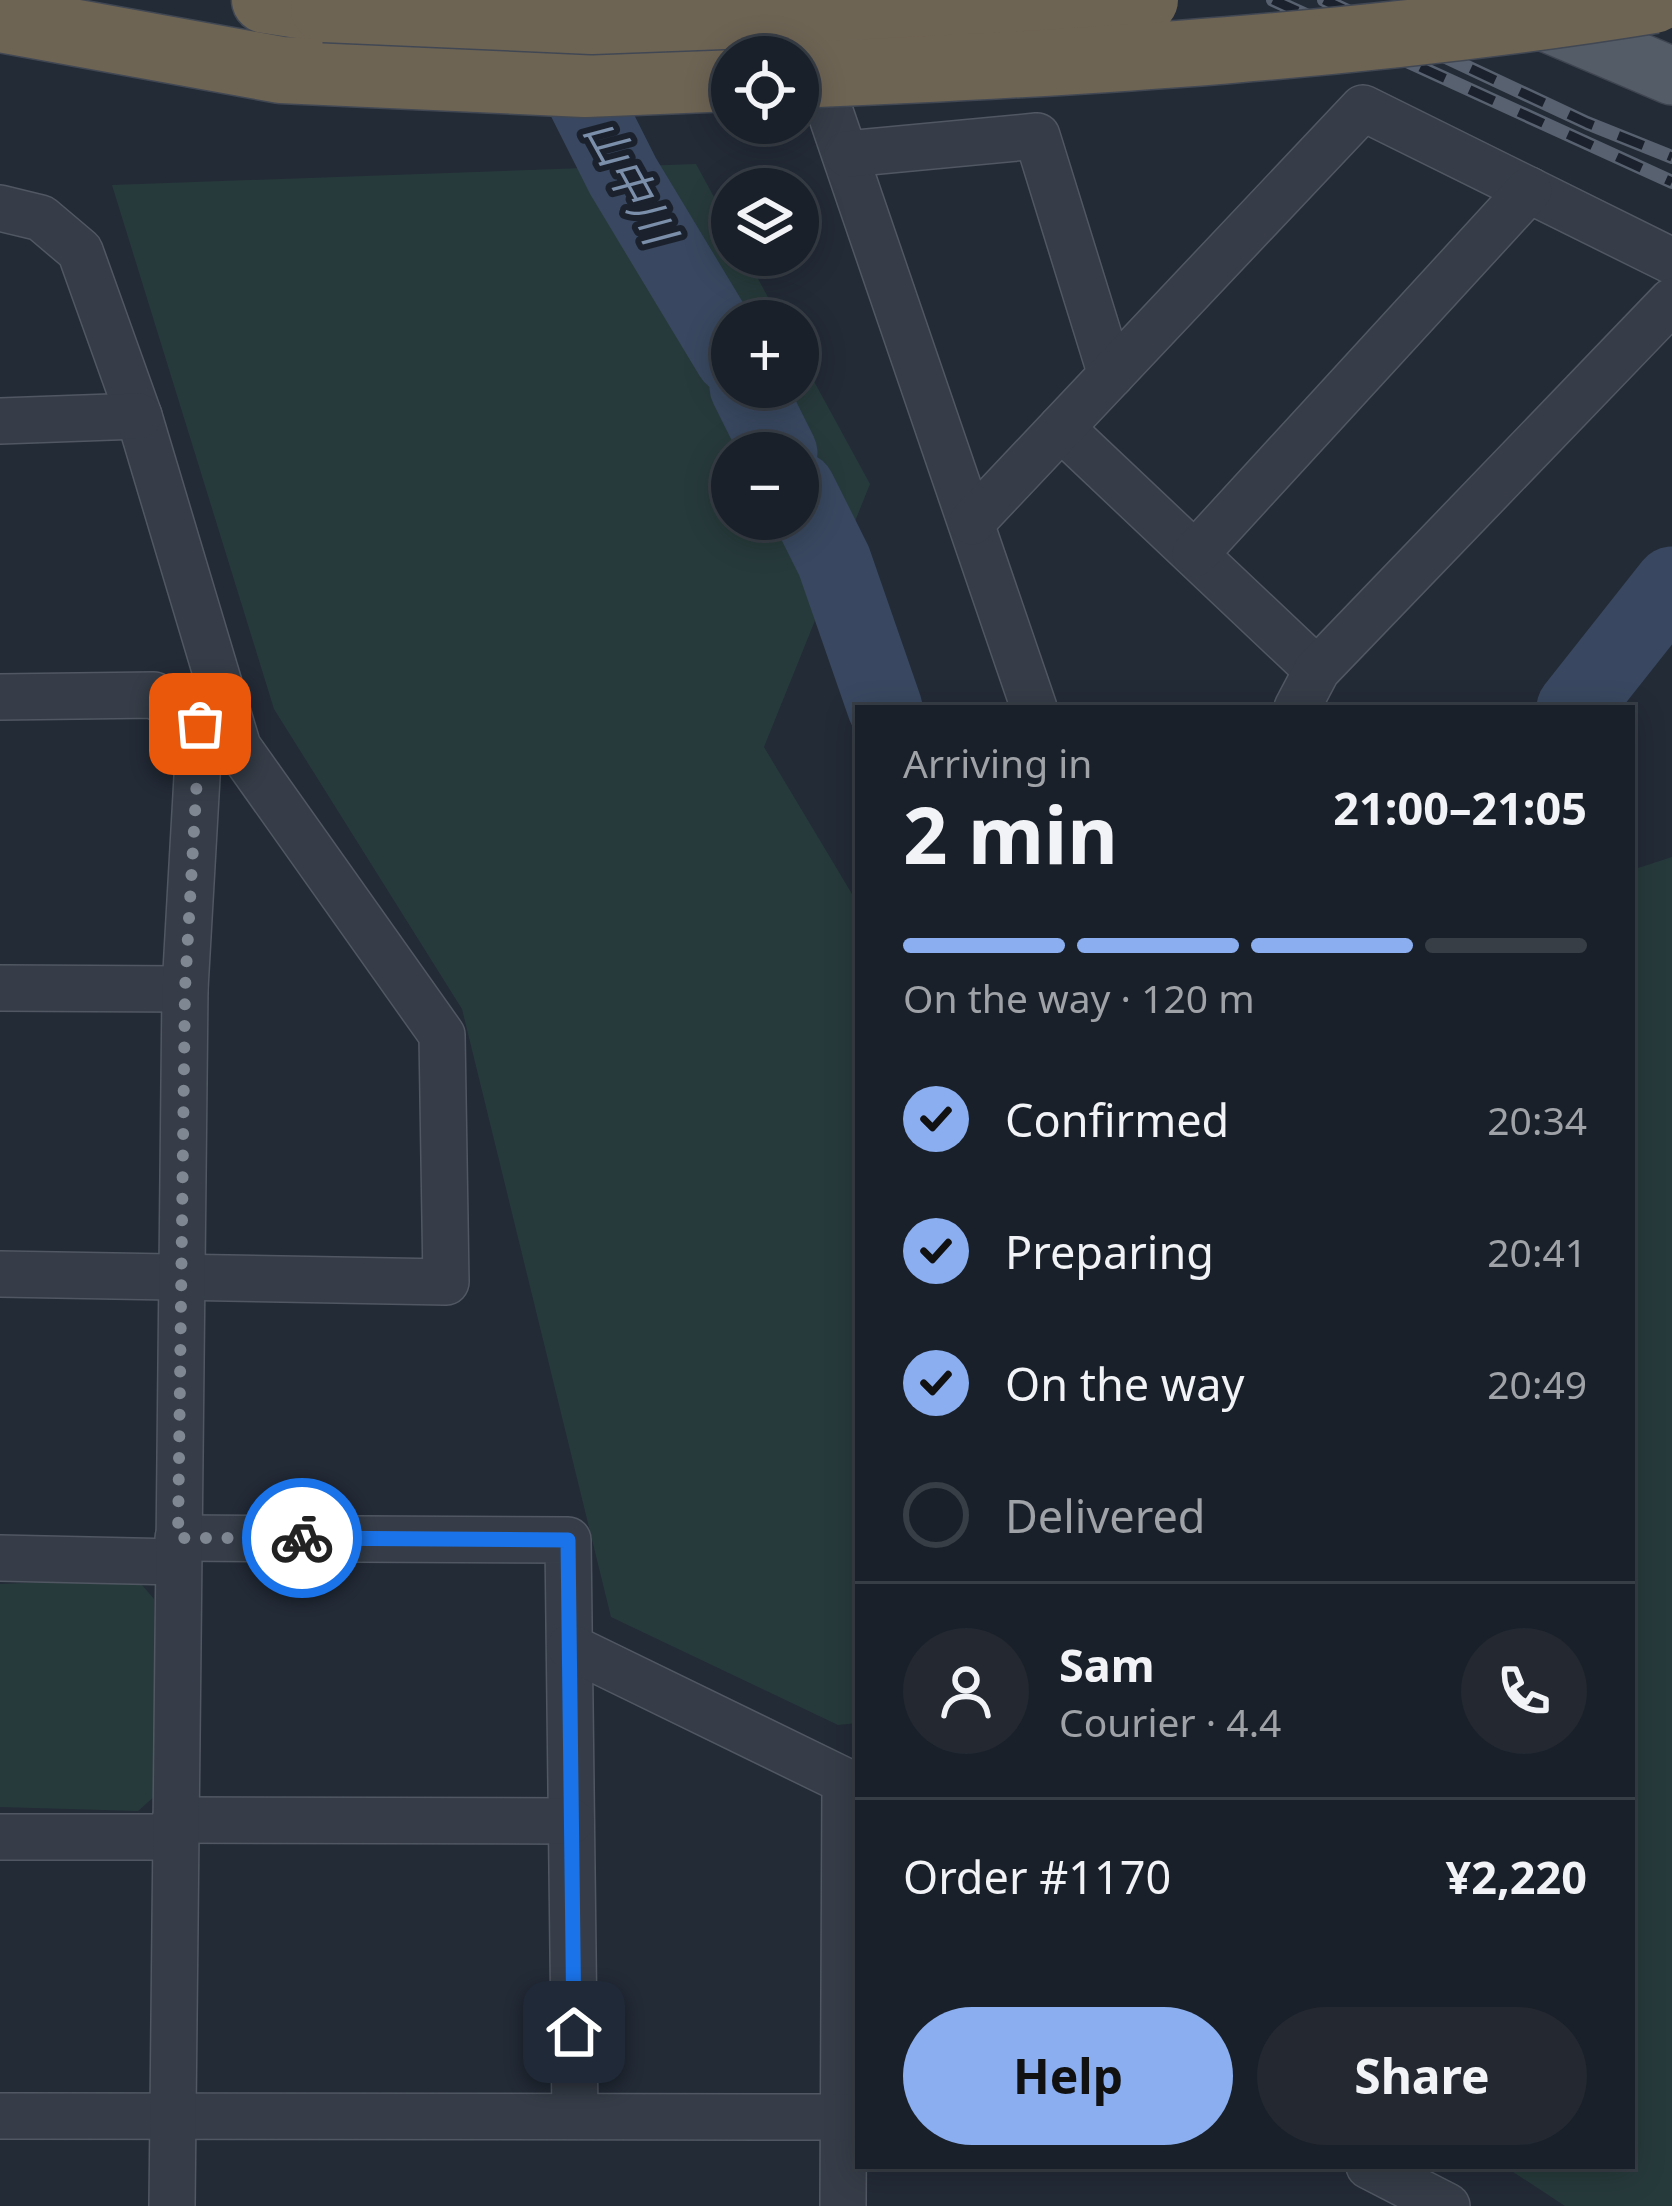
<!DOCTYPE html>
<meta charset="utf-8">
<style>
body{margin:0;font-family:"Noto Sans","Noto Sans JP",sans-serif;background:#232831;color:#f1f3f6;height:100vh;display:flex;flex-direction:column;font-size:45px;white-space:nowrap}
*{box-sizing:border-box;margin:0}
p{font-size:39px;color:#9fa3a8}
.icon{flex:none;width:66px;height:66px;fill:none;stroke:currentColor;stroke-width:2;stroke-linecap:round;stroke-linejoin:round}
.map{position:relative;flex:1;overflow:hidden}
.side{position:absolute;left:855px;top:705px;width:780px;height:1464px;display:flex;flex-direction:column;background:#1a2029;border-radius:0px;box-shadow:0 6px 30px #0003,0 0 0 3px #383e46}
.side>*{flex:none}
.fabs{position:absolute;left:711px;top:36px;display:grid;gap:24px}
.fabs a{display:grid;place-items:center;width:108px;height:108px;border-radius:50%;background:#1a2029;box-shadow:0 6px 30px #0003,0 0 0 3px #383e46;font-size:60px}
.pin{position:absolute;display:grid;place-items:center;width:102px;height:102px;color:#fff;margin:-51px;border-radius:24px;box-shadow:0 6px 18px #0006}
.courier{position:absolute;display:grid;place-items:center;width:120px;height:120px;margin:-60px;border:9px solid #1a73e8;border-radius:50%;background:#fff;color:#222;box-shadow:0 3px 15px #0007}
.summary em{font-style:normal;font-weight:700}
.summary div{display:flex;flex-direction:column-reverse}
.summary{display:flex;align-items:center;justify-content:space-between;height:204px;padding:0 48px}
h1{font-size:78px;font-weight:700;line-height:90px}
.bar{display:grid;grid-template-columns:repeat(4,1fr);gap:18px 12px;align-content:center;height:144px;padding:0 48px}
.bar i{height:15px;border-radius:9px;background:#383e46}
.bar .current{background:#8aaef0}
.bar p{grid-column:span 4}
.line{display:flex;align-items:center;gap:30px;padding:0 48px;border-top:3px solid #383e46}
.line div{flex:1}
.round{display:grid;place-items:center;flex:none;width:126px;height:126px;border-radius:63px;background:#232831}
ol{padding:0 48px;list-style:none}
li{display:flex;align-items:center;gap:36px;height:132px}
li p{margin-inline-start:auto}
li .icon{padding:12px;border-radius:50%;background:#8aaef0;color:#111;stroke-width:4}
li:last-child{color:#9fa3a8}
li i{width:66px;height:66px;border:6px solid #383e46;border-radius:50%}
.action{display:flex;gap:24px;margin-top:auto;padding:24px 48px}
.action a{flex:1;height:138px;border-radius:72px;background:#8aaef0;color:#111;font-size:48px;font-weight:700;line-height:138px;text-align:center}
.action a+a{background:#232831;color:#f1f3f6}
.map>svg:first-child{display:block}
.green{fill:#273a3b;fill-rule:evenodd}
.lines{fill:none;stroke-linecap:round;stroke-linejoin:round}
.river{stroke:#394860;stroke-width:75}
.minor-casing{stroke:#515863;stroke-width:48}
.major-casing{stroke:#3f4651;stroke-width:60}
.highway-casing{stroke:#414853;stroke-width:69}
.minor{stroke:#363d48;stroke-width:45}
.major{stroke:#545c68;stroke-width:57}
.highway{stroke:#6e6454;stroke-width:66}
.rail-casing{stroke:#58616f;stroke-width:14}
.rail{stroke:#1b222d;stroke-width:9;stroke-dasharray:27;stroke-linecap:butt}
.highway-bridge-casing{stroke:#414853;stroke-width:69;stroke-linecap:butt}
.highway-bridge{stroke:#6e6454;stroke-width:66}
.done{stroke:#7f8793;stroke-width:12;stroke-dasharray:0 21.6}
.route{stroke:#1a73e8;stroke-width:15}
.labels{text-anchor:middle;stroke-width:12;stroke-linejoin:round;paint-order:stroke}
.water-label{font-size:45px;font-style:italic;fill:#7b8eaa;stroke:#1b222d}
</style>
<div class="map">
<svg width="1672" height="2206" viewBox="0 0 1672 2206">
<rect width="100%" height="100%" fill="#232b37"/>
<g class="green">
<path d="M696 164 732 230V255H745L781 321H732V387H798V352L870 484 764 747 858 904V1723L838 1725 611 1617 462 1009 274 709 112 185ZM732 453H798V519H732Z"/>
<path d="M1672 857V2206H1565L1504 2166H1632V870Z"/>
<path d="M136 1578 154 1599 157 1794 138 1811 0 1807V1584Z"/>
</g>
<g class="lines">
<g class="river">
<path d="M547 25 623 176 732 357"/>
<path d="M747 387 780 453"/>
<path d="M798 489 834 561 885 708"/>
<path d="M1574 708 1672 584"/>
</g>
<defs>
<g id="minor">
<path d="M810 53 1034 708"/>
<path d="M847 154 1037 136 1111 375"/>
<path d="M0 208 41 218 80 251 139 416 238 747 442 1035 446 1282 0 1274"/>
<path d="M0 421 139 416"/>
<path d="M1061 428 1317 670"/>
<path d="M972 522 1363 108 1672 261"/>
<path d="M1195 554 1529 190"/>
<path d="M0 697 154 695 225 739"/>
<path d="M1297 708 1317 670 1672 301"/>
<path d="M0 988 185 989"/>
<path d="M178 1538 568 1540 575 2116"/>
<path d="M0 1558 178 1562"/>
<path d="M570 1647 845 1781 843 2206"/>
<path d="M175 1820 571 1821"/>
<path d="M0 1837H175"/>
<path d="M0 2116 858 2117"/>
<path d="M1369 2166 1447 2206"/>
<path d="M172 2206 185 989 200 724"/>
</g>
<path id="major" d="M1521 12 1672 76"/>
<g id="highway">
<path d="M265 0 324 9"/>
<path d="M0 19 281 70 585 84 732 78"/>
</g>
</defs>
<use href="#minor" class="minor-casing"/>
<use href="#major" class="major-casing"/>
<use href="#highway" class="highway-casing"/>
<use href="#minor" class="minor"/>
<use href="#major" class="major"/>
<use href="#highway" class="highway"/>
<defs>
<g id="rail">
<path d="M1273 0 1672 182"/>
<path d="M1324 0 1587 123 1672 157"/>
</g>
</defs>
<use href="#rail" class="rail-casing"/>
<use href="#rail" class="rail"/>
<defs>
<g id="highway-bridge">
<path d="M324 9 592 21 1145 0"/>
<path d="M798 75C1085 63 1370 46 1654 0"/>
</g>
</defs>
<use href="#highway-bridge" class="highway-bridge-casing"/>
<use href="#highway-bridge" class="highway-bridge"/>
</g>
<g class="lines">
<path class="done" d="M200 724 185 989 178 1538H302"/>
<path class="route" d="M302 1538 568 1540 574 2032"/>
</g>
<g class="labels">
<g class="water-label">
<text transform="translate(630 181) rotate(61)" y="16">山中川</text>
</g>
</g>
</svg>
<div class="fabs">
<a><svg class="icon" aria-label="locate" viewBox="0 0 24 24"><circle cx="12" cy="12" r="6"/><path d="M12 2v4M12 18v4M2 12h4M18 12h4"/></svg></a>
<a><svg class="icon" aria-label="layers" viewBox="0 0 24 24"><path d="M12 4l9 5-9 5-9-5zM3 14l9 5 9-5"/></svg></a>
<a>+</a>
<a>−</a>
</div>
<div class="pin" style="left:200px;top:724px;background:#ea580c"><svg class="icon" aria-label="bag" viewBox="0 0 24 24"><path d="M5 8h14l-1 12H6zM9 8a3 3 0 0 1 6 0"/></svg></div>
<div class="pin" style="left:574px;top:2032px;background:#1f2937"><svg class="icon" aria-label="home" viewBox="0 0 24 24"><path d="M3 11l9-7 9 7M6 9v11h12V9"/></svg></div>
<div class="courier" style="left:302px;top:1538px"><svg class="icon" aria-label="bike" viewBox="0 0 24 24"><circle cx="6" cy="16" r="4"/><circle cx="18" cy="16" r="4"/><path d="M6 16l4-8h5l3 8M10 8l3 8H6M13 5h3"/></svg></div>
<section class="side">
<div class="summary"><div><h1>2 min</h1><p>Arriving in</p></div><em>21:00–21:05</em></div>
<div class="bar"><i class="current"></i><i class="current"></i><i class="current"></i><i></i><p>On the way · 120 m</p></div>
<ol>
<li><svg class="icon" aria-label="check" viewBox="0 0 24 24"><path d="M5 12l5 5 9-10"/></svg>Confirmed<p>20:34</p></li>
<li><svg class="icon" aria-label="check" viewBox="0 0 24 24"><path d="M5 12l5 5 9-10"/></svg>Preparing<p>20:41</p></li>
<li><svg class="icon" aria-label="check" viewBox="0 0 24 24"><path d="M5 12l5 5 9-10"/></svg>On the way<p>20:49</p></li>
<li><i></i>Delivered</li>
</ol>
<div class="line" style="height:216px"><a class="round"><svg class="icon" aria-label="person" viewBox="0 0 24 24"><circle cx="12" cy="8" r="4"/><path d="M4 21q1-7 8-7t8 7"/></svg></a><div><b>Sam</b><p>Courier · 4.4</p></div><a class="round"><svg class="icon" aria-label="phone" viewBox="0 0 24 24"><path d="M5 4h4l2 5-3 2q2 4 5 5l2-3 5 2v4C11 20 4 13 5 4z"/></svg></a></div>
<div class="line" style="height:156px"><div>Order #1170</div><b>¥2,220</b></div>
<div class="action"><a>Help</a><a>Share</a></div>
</section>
</div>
